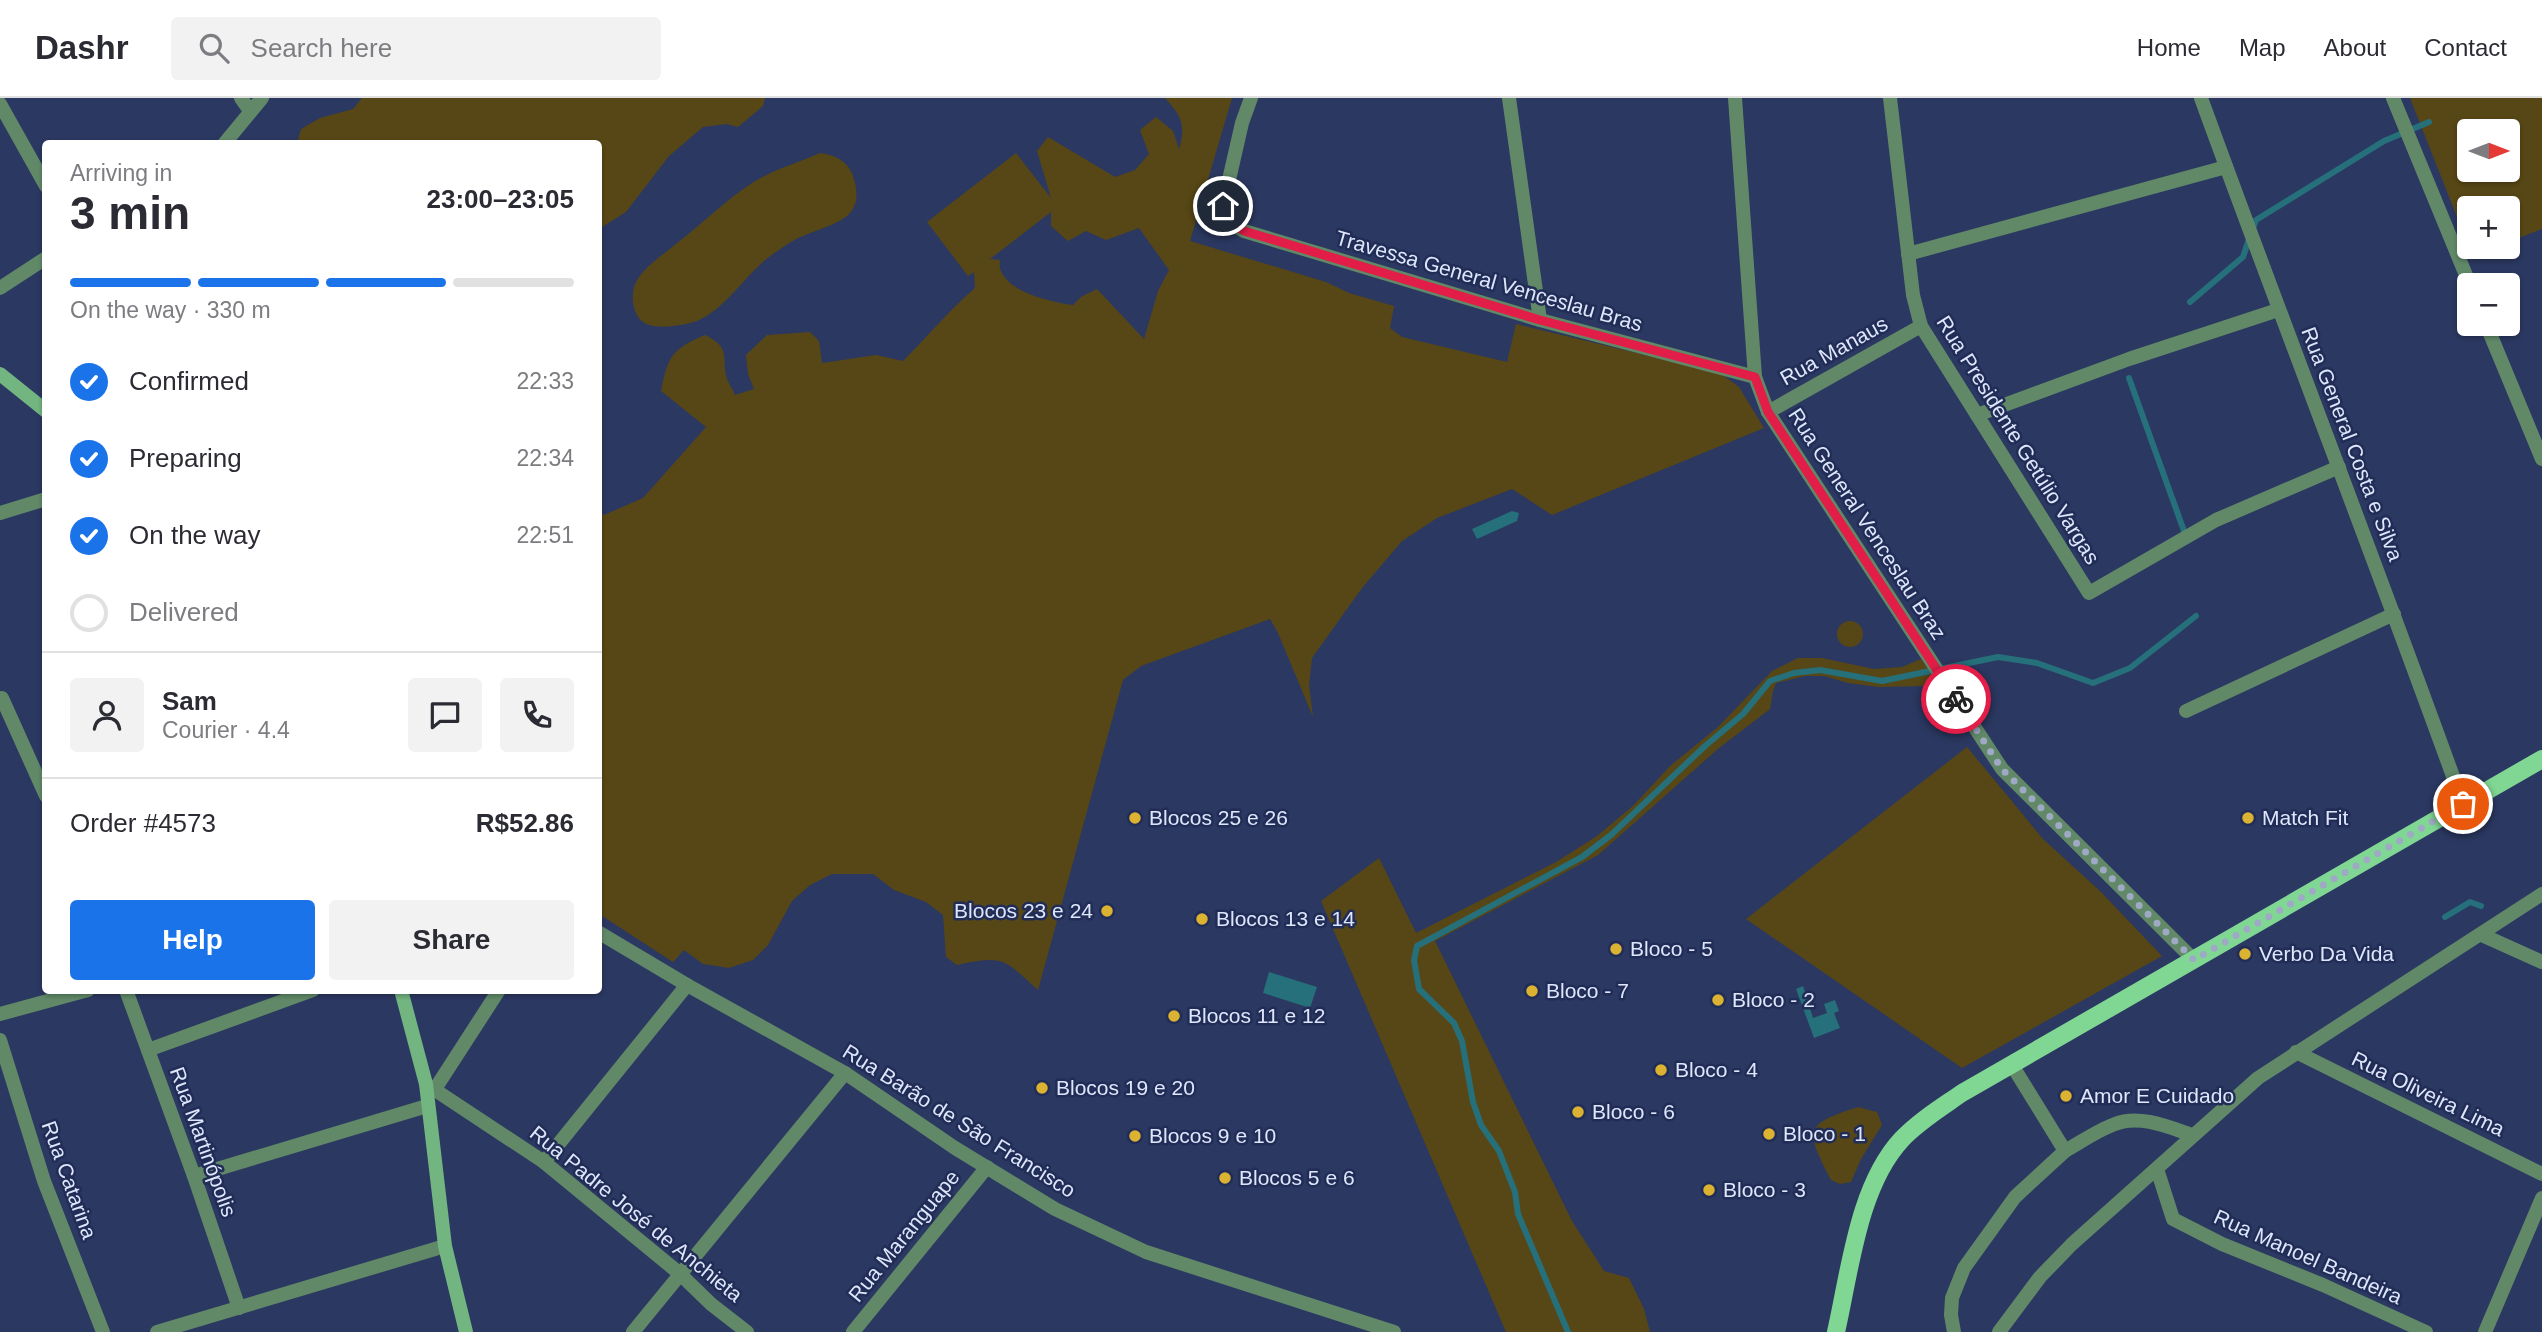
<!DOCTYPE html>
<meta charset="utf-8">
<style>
body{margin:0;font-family:Arial,sans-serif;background:#f2f2f3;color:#2b2b33;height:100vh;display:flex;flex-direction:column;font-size:26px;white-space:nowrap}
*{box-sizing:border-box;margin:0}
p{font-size:23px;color:#7c7c81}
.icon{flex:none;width:38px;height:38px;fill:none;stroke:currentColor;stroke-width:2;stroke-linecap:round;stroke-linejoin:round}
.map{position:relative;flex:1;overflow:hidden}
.side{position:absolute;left:42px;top:42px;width:560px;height:854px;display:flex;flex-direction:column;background:#fff;border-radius:7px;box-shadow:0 2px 5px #0004}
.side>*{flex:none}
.needle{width:46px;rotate:90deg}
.buttons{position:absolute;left:2457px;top:21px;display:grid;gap:14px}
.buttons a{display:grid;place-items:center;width:63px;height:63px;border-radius:7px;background:#fff;box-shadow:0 2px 5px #0004;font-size:35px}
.pin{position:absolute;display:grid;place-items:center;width:60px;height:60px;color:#fff;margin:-30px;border:4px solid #fff;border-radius:50%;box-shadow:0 2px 7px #0007}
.courier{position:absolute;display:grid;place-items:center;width:70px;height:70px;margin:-35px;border:5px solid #e11d48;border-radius:50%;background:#fff;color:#222;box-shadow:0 2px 9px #0007}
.head em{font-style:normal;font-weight:600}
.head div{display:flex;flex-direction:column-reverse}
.head{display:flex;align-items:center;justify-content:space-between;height:119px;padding:0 28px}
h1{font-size:46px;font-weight:600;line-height:52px}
.bar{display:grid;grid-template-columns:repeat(4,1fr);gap:10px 7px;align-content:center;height:84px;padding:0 28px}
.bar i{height:9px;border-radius:5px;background:#e1e1e2}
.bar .selected{background:#1a73e8}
.bar p{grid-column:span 4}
.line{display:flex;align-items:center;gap:18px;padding:0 28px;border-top:2px solid #e1e1e2}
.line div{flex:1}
.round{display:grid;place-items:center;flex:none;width:74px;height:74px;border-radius:7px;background:#f2f2f3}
ol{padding:0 28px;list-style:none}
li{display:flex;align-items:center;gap:21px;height:77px}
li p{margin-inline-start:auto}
li .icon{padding:7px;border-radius:50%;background:#1a73e8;color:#fff;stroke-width:4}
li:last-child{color:#7c7c81}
li i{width:38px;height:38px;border:4px solid #e1e1e2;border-radius:50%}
.primary-button{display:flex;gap:14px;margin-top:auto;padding:14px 28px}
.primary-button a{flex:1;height:80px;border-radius:7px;background:#1a73e8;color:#fff;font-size:28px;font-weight:600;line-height:80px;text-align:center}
.primary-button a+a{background:#f2f2f3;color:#2b2b33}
header{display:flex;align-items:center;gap:42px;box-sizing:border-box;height:98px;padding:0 35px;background:#fff;border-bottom:2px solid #e1e1e2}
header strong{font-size:33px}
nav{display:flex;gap:38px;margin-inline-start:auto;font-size:24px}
.search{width:490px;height:63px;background:#f2f2f3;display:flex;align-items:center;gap:18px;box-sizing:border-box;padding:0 24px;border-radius:7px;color:#7c7c81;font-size:26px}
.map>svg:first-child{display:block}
.green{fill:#574716;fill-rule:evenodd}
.water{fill:#26707b}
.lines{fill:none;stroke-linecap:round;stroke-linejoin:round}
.stream{stroke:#26707b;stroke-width:6}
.street{stroke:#618968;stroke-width:14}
.secondary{stroke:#73b580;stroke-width:14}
.primary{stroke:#80d793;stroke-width:18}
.done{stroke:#9fa9c5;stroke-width:7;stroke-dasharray:0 12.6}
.route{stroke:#e11d48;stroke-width:9}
.poi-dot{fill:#dcb233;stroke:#212d56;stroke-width:2.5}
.labels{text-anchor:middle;stroke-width:5;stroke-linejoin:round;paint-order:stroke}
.street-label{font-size:21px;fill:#dee6fb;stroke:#212d56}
.poi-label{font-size:21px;fill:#dee6fb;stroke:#212d56;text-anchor:start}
</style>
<header>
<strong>Dashr</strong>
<div class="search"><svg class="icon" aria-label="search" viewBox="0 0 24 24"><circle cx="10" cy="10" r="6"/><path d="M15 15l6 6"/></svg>Search here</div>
<nav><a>Home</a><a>Map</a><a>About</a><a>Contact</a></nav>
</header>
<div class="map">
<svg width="2542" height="1234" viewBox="0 0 2542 1234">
<rect width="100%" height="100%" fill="#2b3861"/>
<g class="green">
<path d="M362 0H765L763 8 738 29 726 26 703 29 669 58 626 114 599 131 598 46 297 45 301 31 320 20 353 11Z"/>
<path d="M1165 0H1232L1190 143 1326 184 1349 195 1394 208 1390 230 1402 239 1507 264 1516 226 1720 275 1739 289 1764 330 1552 417 1512 391 1437 420 1402 443 1362 490 1312 560 1309 587 1313 619 1278 535 1270 521 1141 568 1123 582 1038 892C1003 861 1005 857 957 867L946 859 943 817 926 804 894 792 873 776H832L810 787 792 803 768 847 753 862 729 870 703 866 684 852 673 864 599 816 598 413 604 417 643 400 706 329 661 293C668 258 672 251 705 237 732 250 721 259 727 281 729 286 733 292 735 297L754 291 748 276 746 257 767 237 810 234 819 243 822 265 876 257 903 263C928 238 949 212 975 190L974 174 968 178 927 124 1016 55 1051 100 1037 53 1048 39 1115 79 1135 72 1149 56 1140 32 1156 19 1173 33 1179 51C1186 27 1182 19 1165 0ZM1051 114V128L1068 143 1086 133 1106 142 1139 130 1169 172 1158 193 1144 241 1097 191 1081 199 1073 207C1052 204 1010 195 1001 173 999 170 1000 165 1000 162L990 161Z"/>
<path d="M2410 0H2542V131L2508 144V110H2469V149H2494L2472 157ZM2469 33H2508V72H2469Z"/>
<path d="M820 55C835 57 848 63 853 78 867 120 837 124 805 137 792 142 780 151 769 159 744 178 727 210 697 223 686 227 661 231 649 227 633 222 630 200 635 186 643 169 663 157 677 145 701 127 727 101 752 85 772 72 798 65 820 55Z"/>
<circle cx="1850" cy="536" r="13"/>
<path d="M1798 560H1822L1874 571 1902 569 1921 561 1935 581 1926 588 1879 589 1848 585 1824 578H1805L1776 585 1773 593 1770 611 1719 650 1598 757 1435 843 1572 1123 1604 1173 1629 1180 1644 1211 1650 1234H1506L1321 803 1379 760 1416 835 1556 764 1597 738 1634 707 1670 668 1718 629 1772 573Z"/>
<path d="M1967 649 2043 741 2100 793 2162 858 1962 970 1746 821Z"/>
<path d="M1858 1009 1877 1014 1882 1027 1861 1061 1851 1084 1840 1086 1831 1082C1806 1032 1802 1027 1858 1009Z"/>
</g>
<g class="water">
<path d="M1512 413 1519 415 1517 423 1477 441 1472 431Z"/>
<path d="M1269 874 1317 889 1310 910 1263 895Z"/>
<path d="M1803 888 1813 920 1827 915 1824 906 1835 902 1839 913 1834 915 1840 930 1814 940 1796 891Z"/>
</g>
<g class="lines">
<g class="stream">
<path d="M2253 130 2256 122 2384 43 2429 24"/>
<path d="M2190 204 2243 159 2249 141"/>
<path d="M2129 280 2184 433"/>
<path d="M2445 819 2470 804 2481 808"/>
<path d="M1568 1234 1518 1116 1515 1094 1499 1053 1481 1027 1473 1004 1462 943 1454 925 1419 891 1414 862 1417 848 1582 759 1611 737 1705 648 1743 616 1770 583 1794 575 1820 572 1882 583 1998 559 2037 565 2093 585 2130 570 2196 518"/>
</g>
<g class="street">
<path d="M241 0 250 13"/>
<path d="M1251 0 1242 25 1223 108 1231 125 1244 133 1540 222 1755 279"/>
<path d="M1509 0 1540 222"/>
<path d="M1735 0 1755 279 1768 314 2002 671 2194 862"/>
<path d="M1890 0 1913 197 1921 228 2089 495 2216 422 2339 369"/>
<path d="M2201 0C2287 236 2378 470 2463 706"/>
<path d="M2393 0 2470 187"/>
<path d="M0 6 46 88"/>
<path d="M224 46 262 0"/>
<path d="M1908 156 2226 69"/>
<path d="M0 190 46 160"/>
<path d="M2486 226 2542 361"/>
<path d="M1768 314 1921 228"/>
<path d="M1977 317 2129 261 2278 212"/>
<path d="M0 415 46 401"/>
<path d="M2 600 46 698"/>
<path d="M2186 613 2394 516"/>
<path d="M598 834 687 887 845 975 955 1050 1055 1111 1146 1154 1394 1234"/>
<path d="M2482 837 2542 864"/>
<path d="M126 892 194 1078 239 1210"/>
<path d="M0 916 88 892"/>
<path d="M0 942 44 1083 103 1234"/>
<path d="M148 952 313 892"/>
<path d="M2296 954 2542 1076"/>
<path d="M2012 967 2065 1053C2081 1044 2098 1032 2115 1026 2139 1016 2169 1029 2192 1037"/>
<path d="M426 986 544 1064 679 1175 711 1206 747 1234"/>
<path d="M435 991 499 892"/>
<path d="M544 1064 687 887"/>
<path d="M2157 1071 2173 1121 2222 1146 2323 1187 2426 1234"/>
<path d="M194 1078 427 1008"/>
<path d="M157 1234 445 1148"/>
<path d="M633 1234 845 975"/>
<path d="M853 1234 987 1069"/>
<path d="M1954 1234 1951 1217 1952 1200 1964 1170 2015 1099 2065 1053"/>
<path d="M1999 1234 2040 1179 2072 1146 2258 980 2542 796"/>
<path d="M2485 1234 2542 1100"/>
</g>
<g class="secondary">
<path d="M0 276 46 313"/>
<path d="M401 892 426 986 445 1148 466 1234"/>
</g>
<path class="primary" d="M1836 1234C1850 1173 1858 1088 1902 1041 1919 1023 1942 1009 1962 995L2542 661"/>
</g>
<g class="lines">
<path class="done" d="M1956 601 2002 671 2194 862 2463 706"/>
<path class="route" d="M1223 108 1231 125 1244 133 1540 222 1755 279 1768 314 1956 601"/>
</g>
<g class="poi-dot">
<circle cx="1135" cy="720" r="7"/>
<circle cx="2248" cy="720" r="7"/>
<circle cx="1107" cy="813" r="7"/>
<circle cx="1202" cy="821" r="7"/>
<circle cx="1616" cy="851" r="7"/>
<circle cx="2245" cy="856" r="7"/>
<circle cx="1532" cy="893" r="7"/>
<circle cx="1718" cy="902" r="7"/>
<circle cx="1174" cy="918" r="7"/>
<circle cx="1661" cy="972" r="7"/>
<circle cx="1042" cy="990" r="7"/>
<circle cx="2066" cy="998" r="7"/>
<circle cx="1578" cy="1014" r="7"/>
<circle cx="1769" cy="1036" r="7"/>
<circle cx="1135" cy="1038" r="7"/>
<circle cx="1225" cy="1080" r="7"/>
<circle cx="1709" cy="1092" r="7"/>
</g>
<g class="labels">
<g class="street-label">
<text transform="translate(1489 183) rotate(16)" y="7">Travessa General Venceslau Bras</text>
<text transform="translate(1834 253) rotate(-29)" y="7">Rua Manaus</text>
<text transform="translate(2018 342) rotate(58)" y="7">Rua Presidente Getúlio Vargas</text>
<text transform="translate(2352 346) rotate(69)" y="7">Rua General Costa e Silva</text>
<text transform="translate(1867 426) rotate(57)" y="7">Rua General Venceslau Braz</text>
<text transform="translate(2428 996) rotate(26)" y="7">Rua Oliveira Lima</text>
<text transform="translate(959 1023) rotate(32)" y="7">Rua Barão de São Francisco</text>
<text transform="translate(203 1044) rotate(70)" y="7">Rua Martinópolis</text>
<text transform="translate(69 1082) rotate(70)" y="7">Rua Catarina</text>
<text transform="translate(636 1116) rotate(39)" y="7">Rua Padre José de Anchieta</text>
<text transform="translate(904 1138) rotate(-51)" y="7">Rua Maranguape</text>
<text transform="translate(2308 1159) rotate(24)" y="7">Rua Manoel Bandeira</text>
</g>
<g class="poi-label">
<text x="1149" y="727">Blocos 25 e 26</text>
<text x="2262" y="727">Match Fit</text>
<text x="1093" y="820" text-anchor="end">Blocos 23 e 24</text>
<text x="1216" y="828">Blocos 13 e 14</text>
<text x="1630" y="858">Bloco - 5</text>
<text x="2259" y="863">Verbo Da Vida</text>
<text x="1546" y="900">Bloco - 7</text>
<text x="1732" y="909">Bloco - 2</text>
<text x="1188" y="925">Blocos 11 e 12</text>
<text x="1675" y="979">Bloco - 4</text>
<text x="1056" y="997">Blocos 19 e 20</text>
<text x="2080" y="1005">Amor E Cuidado</text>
<text x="1592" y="1021">Bloco - 6</text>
<text x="1783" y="1043">Bloco - 1</text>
<text x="1149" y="1045">Blocos 9 e 10</text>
<text x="1239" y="1087">Blocos 5 e 6</text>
<text x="1723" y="1099">Bloco - 3</text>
</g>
</g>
</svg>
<div class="buttons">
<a><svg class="needle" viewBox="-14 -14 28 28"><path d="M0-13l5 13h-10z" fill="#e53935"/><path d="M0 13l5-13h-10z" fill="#7c7c81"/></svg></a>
<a>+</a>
<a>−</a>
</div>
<div class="pin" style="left:2463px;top:706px;background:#ea580c"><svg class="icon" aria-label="bag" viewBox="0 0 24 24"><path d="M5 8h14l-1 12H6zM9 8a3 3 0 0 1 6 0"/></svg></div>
<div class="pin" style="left:1223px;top:108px;background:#1f2937"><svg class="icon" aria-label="home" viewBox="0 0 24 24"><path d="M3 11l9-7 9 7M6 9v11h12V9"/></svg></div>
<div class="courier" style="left:1956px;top:601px"><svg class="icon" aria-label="bike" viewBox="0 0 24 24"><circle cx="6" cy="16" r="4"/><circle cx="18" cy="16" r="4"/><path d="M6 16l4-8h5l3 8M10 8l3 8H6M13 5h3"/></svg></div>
<section class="side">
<div class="head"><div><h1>3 min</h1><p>Arriving in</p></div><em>23:00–23:05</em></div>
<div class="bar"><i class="selected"></i><i class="selected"></i><i class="selected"></i><i></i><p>On the way · 330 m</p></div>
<ol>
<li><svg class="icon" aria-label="check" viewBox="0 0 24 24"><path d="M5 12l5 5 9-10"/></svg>Confirmed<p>22:33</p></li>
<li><svg class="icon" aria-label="check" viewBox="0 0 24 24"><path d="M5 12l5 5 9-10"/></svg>Preparing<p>22:34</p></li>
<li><svg class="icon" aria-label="check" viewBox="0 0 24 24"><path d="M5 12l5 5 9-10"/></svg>On the way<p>22:51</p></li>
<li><i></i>Delivered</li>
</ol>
<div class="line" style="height:126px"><a class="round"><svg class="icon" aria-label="person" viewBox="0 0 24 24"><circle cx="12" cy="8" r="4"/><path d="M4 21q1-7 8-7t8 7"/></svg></a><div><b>Sam</b><p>Courier · 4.4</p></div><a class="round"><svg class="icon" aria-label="chat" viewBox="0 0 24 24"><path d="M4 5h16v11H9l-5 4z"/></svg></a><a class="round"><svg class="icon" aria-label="phone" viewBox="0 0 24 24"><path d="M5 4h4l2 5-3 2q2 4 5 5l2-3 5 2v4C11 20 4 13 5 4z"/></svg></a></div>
<div class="line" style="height:91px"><div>Order #4573</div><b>R$52.86</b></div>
<div class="primary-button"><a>Help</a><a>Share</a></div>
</section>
</div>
